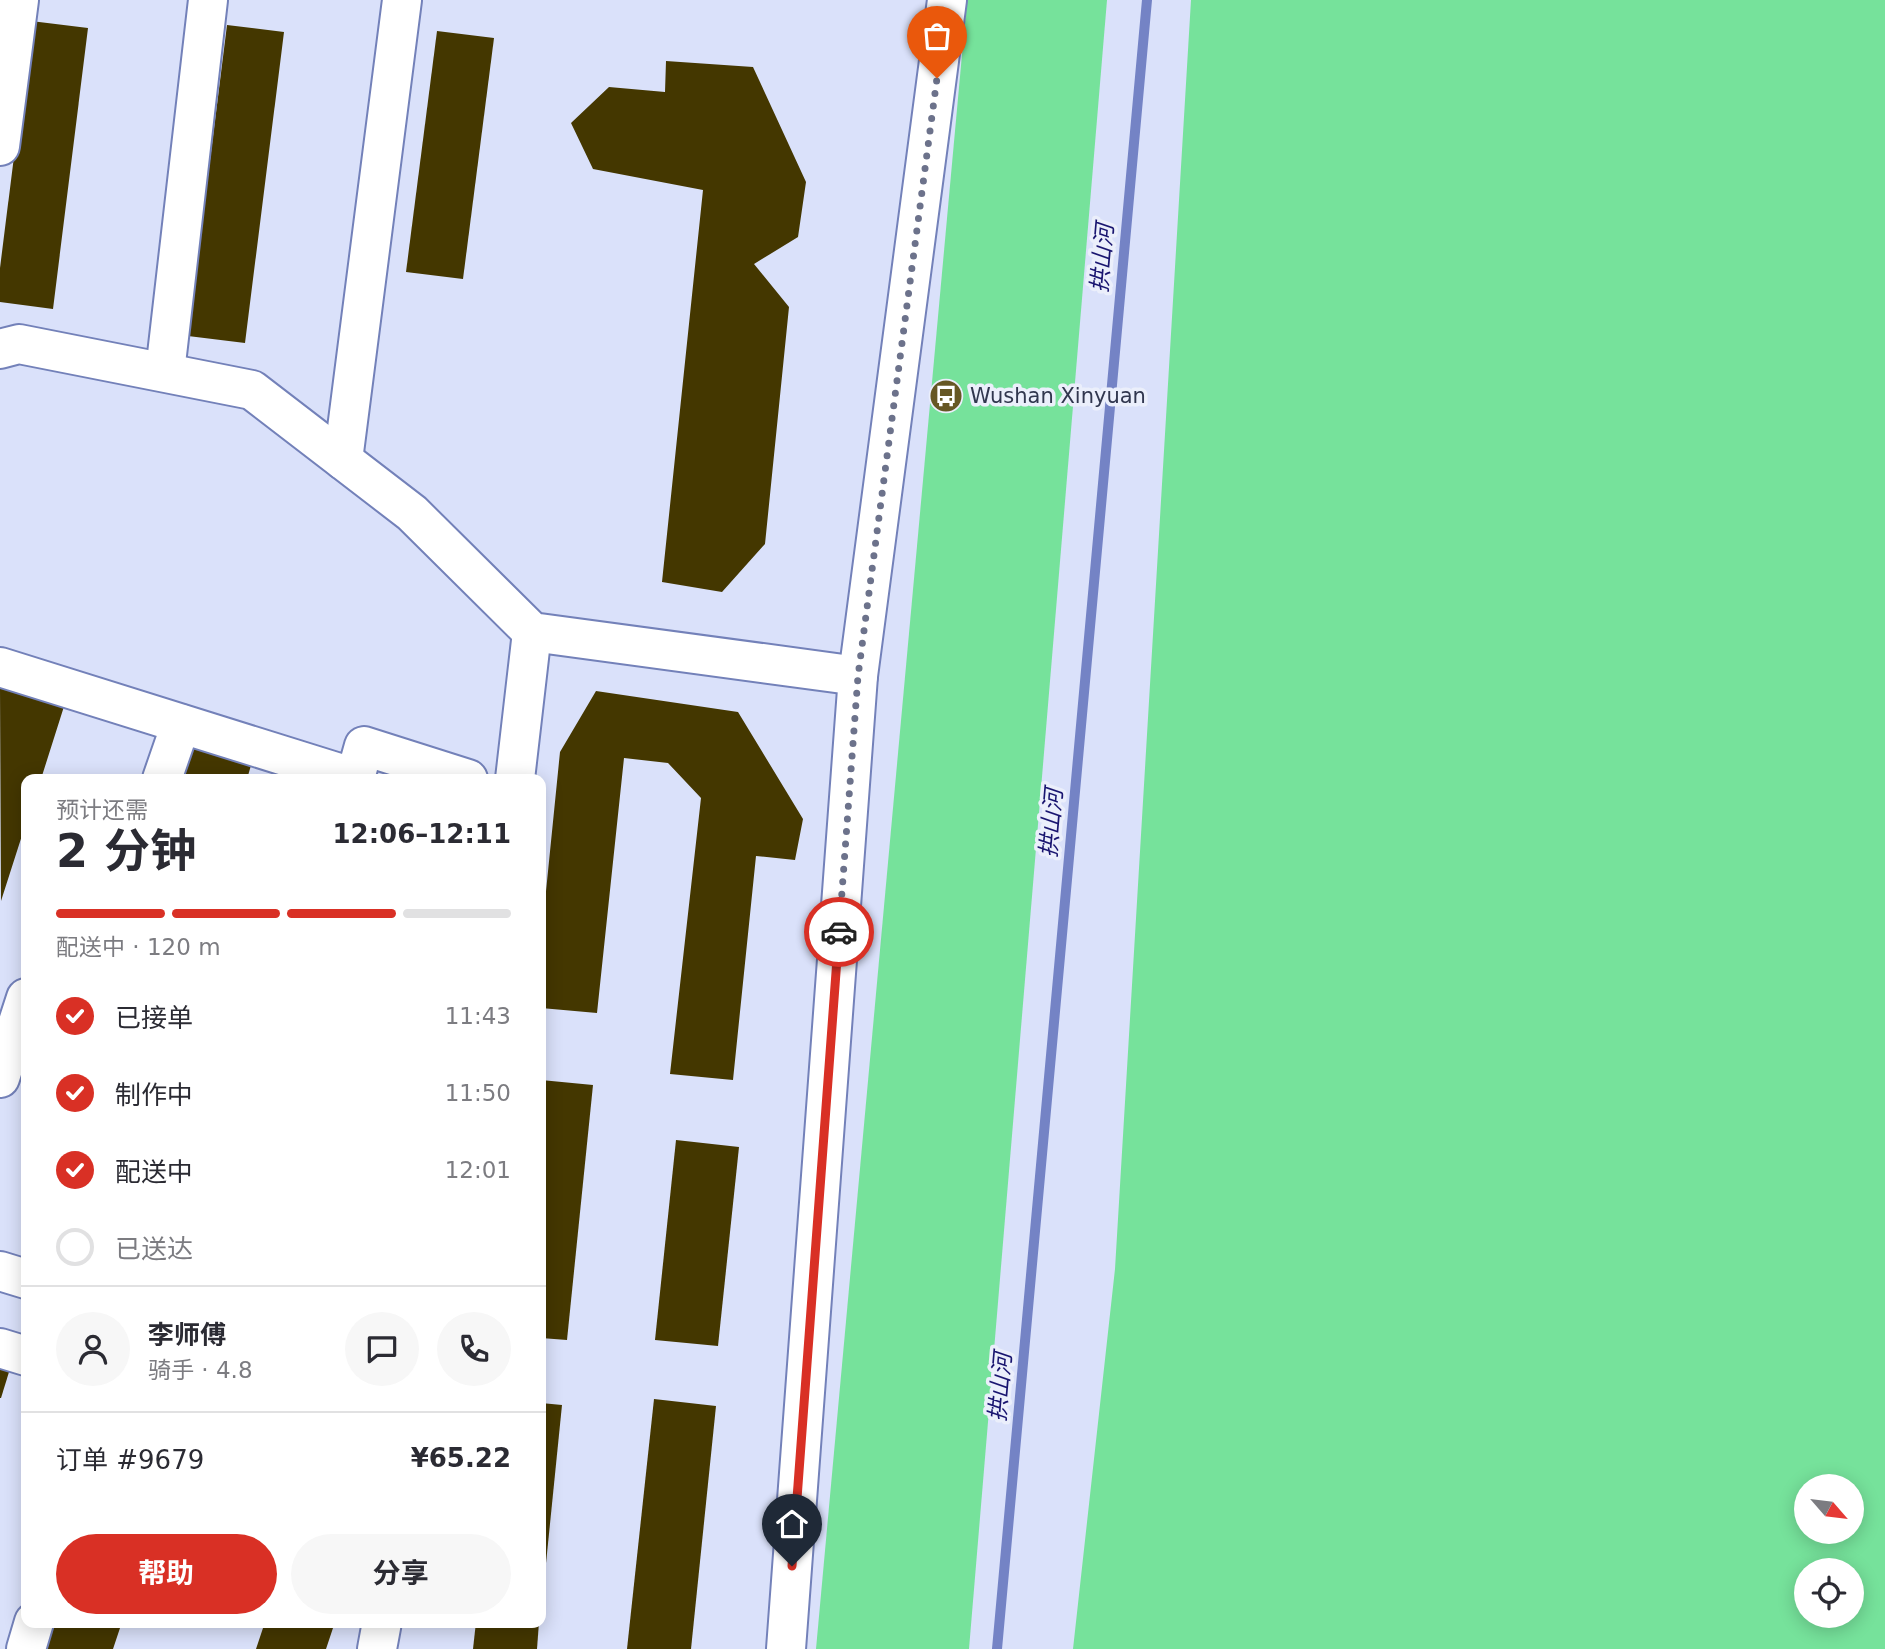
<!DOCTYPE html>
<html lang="zh">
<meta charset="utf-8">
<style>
body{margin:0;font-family:"DejaVu Sans","Noto Sans SC",sans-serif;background:#f7f7f7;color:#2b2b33;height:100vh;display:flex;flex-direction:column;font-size:26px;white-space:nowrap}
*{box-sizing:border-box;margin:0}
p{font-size:23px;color:#7c7c81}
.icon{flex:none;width:38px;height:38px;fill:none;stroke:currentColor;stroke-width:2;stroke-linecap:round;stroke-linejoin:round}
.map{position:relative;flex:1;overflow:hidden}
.sheet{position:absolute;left:21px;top:774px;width:525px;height:854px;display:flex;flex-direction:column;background:#fff;border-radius:14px;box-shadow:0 4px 18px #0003}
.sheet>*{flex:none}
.needle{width:46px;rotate:118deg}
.controls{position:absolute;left:1794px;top:1474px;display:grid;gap:14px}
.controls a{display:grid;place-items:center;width:70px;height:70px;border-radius:50%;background:#fff;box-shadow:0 4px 18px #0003;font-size:35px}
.pin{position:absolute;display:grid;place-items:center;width:60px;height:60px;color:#fff;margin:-72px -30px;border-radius:50% 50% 50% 0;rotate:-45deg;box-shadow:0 0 7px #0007}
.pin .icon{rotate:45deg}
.courier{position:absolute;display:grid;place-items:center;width:70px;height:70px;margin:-35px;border:5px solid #d93025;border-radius:50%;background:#fff;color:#222;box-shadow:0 2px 9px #0007}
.summary em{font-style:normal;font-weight:700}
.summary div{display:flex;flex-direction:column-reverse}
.summary{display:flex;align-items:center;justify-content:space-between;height:119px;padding:0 35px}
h1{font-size:46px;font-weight:700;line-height:52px}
.bar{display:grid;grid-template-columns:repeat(4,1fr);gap:10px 7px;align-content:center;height:84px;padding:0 35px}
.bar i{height:9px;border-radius:5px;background:#e1e1e2}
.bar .selected{background:#d93025}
.bar p{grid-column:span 4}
.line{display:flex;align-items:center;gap:18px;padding:0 35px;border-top:2px solid #e1e1e2}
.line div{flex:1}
.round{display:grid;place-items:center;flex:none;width:74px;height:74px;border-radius:37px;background:#f7f7f7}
ol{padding:0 35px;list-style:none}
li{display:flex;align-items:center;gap:21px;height:77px}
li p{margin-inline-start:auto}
li .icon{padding:7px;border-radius:50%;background:#d93025;color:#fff;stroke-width:4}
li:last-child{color:#7c7c81}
li i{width:38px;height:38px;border:4px solid #e1e1e2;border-radius:50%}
.primary-button{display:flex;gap:14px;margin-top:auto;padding:14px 35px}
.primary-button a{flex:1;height:80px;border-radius:42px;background:#d93025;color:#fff;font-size:28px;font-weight:700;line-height:80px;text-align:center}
.primary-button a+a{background:#f7f7f7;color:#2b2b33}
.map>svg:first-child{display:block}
.green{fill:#76e29b;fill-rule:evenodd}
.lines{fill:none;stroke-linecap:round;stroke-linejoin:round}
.stream{stroke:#7483c5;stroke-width:10}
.building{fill:#443700}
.minor-casing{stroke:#7381b9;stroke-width:42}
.minor{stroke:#fff;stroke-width:38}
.done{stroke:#6c728b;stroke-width:7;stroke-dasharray:0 12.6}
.route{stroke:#d93025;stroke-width:9}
.labels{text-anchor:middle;stroke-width:7;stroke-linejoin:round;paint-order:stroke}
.poi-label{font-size:21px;fill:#31374f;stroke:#ebeffb;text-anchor:start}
.water-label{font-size:23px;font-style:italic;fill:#191570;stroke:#ebeffb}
</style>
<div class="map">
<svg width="1885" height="1649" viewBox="0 0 1885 1649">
<rect width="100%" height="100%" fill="#dae1fa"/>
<g class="green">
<path d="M967 0H1107L969 1649H816Z"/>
<path d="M1191 0H1885V1649H1073L1115 1269ZM1806 1486H1852V1531H1806ZM1806 1570H1852V1615H1806Z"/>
</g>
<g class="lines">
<path class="stream" d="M997 1649 1147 0"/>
</g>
<g class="building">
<path d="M31 21 88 28 53 309 0 302V268Z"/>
<path d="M227 25 284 32 245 343 188 336Z"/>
<path d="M437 31 494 38 463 279 406 272Z"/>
<path d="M666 61 753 67 806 182 798 237 754 264 789 307 765 544 722 592 662 582 703 190 593 169 571 123 609 87 665 92Z"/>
<path d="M4 676 67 697 41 779H26V823L1 901 0 689Z"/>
<path d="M596 691 738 712 803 819 795 860 756 856 733 1080 670 1074 701 798 668 763 624 758 597 1013 541 1008V941L560 752Z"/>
<path d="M189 742 252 762 247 779H177Z"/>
<path d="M541 1080 593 1085 567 1340 541 1338Z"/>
<path d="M676 1140 739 1147 718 1346 655 1340Z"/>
<path d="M0 1355 13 1359 1 1398H0Z"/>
<path d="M654 1399 716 1406 691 1649H627Z"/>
<path d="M541 1403 562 1405 543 1593H541Z"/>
<path d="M52 1622H122L113 1649H43Z"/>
<path d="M265 1622H335L326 1649H256Z"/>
<path d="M476 1622H539L537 1649H473Z"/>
</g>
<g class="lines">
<defs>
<g id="minor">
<path d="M0 146 19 0"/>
<path d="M0 349 19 344 252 390 412 513 532 632 858 676"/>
<path d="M165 372 208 0"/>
<path d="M343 460 402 0"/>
<path d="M0 667 355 778 364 746 468 779"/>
<path d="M162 779 181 724"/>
<path d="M515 779 532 632"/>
<path d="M0 1078 26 998"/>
<path d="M0 1271 26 1279"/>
<path d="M0 1348 26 1356"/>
<path d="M26 1649 34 1622"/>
<path d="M377 1649 382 1622"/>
<path d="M786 1649 858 676 947 0"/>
</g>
</defs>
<use href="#minor" class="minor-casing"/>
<use href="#minor" class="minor"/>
</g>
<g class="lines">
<path class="done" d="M839 932 858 676 937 78"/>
<path class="route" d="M792 1566 839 932"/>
</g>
<defs>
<symbol id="bus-disc" viewBox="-11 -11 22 22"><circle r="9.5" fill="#665724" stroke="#ebeffb"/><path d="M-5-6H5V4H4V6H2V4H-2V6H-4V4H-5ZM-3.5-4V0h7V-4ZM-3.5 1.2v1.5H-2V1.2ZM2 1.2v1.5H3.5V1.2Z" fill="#fff"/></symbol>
</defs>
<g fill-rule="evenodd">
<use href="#bus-disc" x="927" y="377" width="38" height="38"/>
</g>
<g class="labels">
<g class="poi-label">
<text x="970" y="403">Wushan Xinyuan</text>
</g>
<g class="water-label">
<text transform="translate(1102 258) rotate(-85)" y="8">拱山河</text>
<text transform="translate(1051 823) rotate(-85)" y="8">拱山河</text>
<text transform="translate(1000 1387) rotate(-85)" y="8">拱山河</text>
</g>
</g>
</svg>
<div class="controls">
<a><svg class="needle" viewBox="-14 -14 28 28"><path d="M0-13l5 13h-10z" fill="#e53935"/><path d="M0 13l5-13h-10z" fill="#7c7c81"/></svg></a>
<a><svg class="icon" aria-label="locate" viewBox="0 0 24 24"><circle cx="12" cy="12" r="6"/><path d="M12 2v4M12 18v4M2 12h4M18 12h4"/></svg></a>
</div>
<div class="pin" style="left:937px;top:78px;background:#ea580c"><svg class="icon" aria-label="bag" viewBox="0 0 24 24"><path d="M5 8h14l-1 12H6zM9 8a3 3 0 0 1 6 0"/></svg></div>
<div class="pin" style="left:792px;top:1566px;background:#1f2937"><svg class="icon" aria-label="home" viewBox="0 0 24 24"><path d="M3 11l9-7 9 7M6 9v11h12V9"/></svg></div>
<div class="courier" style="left:839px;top:932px"><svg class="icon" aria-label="car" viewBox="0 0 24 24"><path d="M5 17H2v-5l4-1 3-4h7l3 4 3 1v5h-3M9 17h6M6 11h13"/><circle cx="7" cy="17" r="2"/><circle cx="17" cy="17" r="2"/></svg></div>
<section class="sheet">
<div class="summary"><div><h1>2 分钟</h1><p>预计还需</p></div><em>12:06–12:11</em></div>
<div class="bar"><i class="selected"></i><i class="selected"></i><i class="selected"></i><i></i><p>配送中 · 120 m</p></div>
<ol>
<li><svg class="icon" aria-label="check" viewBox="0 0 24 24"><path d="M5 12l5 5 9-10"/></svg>已接单<p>11:43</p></li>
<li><svg class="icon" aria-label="check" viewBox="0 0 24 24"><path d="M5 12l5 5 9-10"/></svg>制作中<p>11:50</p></li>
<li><svg class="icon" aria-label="check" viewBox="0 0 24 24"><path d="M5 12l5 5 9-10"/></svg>配送中<p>12:01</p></li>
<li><i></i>已送达</li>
</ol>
<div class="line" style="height:126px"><a class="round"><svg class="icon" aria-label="person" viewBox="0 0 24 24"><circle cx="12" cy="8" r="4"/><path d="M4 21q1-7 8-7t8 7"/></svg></a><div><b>李师傅</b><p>骑手 · 4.8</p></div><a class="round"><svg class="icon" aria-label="chat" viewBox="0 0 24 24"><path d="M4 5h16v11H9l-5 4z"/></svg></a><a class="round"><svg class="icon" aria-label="phone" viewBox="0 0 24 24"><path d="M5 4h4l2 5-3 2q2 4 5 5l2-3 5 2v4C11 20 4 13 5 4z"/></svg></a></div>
<div class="line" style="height:91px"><div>订单 #9679</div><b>¥65.22</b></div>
<div class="primary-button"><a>帮助</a><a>分享</a></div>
</section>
</div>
